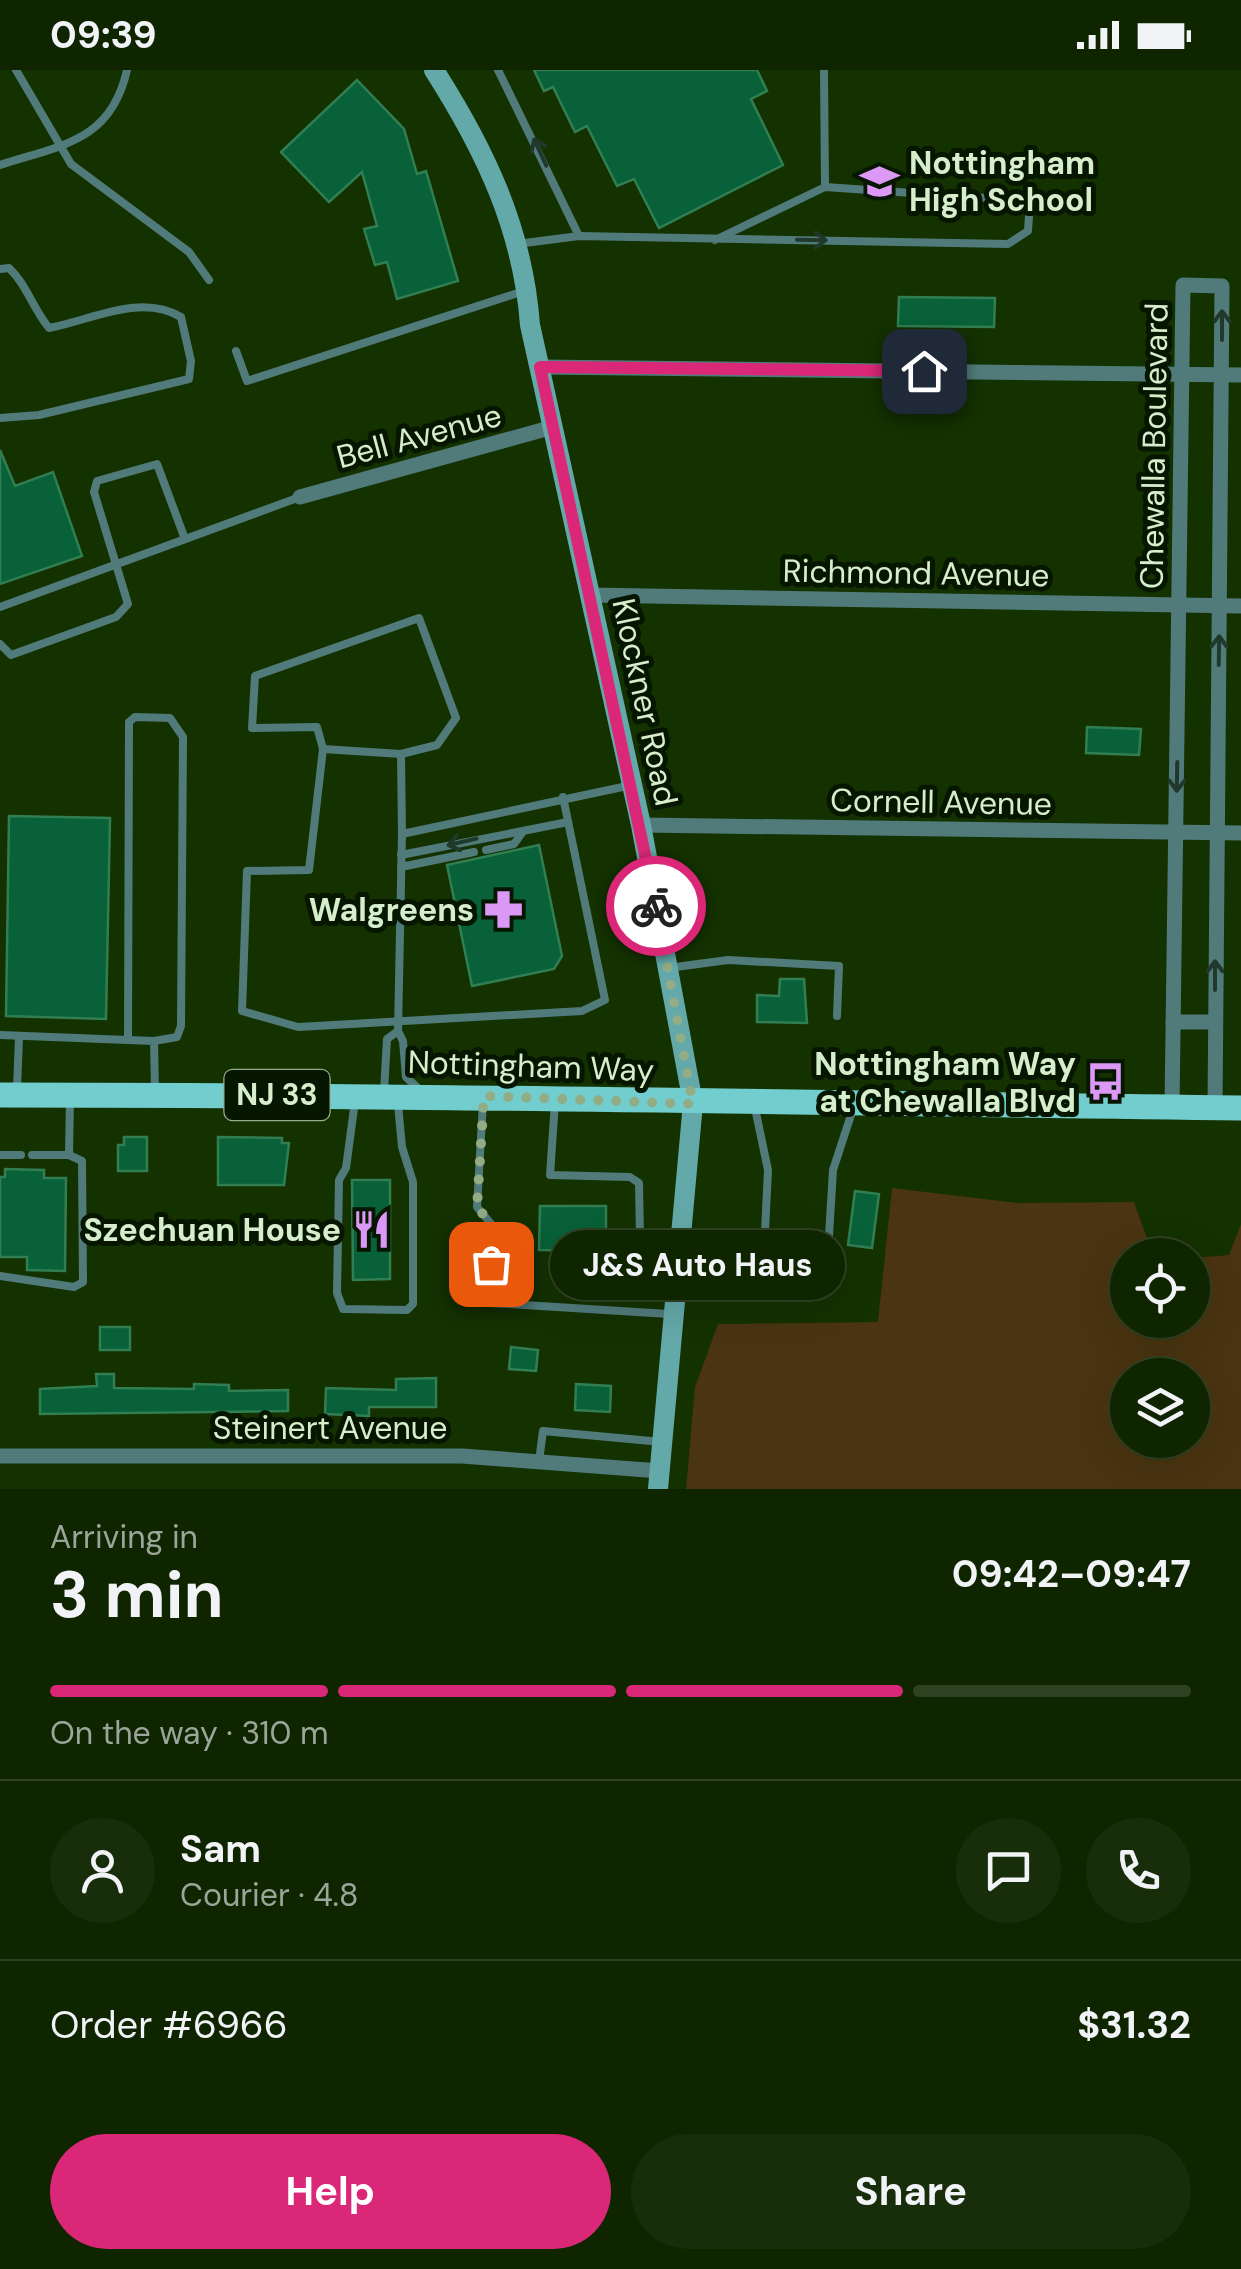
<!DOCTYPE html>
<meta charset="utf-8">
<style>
body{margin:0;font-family:"DM Sans",sans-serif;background:#182d0a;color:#f1f3f6;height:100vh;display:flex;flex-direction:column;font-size:38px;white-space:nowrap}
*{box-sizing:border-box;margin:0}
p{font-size:32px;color:#9ba599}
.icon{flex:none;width:55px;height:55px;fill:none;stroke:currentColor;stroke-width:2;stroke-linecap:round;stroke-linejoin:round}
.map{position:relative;height:1419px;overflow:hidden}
.panel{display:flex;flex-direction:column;background:#0f2500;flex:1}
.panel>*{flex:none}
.fabs{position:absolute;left:1110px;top:1168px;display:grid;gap:20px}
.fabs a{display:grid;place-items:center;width:100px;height:100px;border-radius:50%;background:#0f2500;box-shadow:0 10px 40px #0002,0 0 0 2px #2f4222;font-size:50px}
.pin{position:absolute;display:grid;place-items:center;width:85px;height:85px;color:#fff;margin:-42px;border-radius:20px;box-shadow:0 5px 15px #0006}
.courier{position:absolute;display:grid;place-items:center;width:100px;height:100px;margin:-50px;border:8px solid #db2777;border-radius:50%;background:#fff;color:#222;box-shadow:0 2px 12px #0007}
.bubble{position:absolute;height:70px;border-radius:35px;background:#0f2500;box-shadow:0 10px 40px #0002,0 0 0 2px #2f4222;font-size:32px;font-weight:700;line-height:70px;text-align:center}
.head em{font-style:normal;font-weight:700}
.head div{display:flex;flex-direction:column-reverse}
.head{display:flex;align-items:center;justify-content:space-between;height:170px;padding:0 50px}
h1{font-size:65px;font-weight:700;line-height:75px}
.bar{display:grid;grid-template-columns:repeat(4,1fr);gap:15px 10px;align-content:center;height:120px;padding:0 50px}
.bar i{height:12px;border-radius:8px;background:#2f4222}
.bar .current{background:#db2777}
.bar p{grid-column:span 4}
.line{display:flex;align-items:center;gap:25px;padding:0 50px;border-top:2px solid #2f4222}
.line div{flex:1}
.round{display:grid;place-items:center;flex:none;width:105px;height:105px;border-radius:52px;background:#182d0a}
.primary-button{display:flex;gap:20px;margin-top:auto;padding:20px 50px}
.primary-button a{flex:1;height:115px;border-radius:60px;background:#db2777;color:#fff;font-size:40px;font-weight:700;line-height:115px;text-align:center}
.primary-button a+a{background:#182d0a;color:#f1f3f6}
.status{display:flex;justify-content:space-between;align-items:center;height:70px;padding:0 50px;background:#0f2500;direction:ltr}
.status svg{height:28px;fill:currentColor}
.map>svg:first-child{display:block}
.green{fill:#4a3411;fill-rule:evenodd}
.building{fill:#086138;stroke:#317e53;stroke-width:2.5}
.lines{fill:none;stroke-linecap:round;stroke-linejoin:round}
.service{stroke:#517b7b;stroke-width:8}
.minor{stroke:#517b7b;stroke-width:15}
.secondary{stroke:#64a9a9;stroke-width:20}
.primary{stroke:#72cdce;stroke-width:25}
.oneway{stroke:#20392c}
.done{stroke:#92ac85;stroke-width:10;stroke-dasharray:0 18}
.route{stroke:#db2777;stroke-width:12}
.labels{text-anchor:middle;stroke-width:10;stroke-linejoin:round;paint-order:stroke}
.shield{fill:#061601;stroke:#98ad8f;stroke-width:2.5}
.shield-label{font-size:30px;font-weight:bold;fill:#d6eecc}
.poi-label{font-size:32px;font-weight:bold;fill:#d6eecc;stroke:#061601;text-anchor:end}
.street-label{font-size:32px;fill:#d6eecc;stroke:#061601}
</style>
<div class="status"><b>09:39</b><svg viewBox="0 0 49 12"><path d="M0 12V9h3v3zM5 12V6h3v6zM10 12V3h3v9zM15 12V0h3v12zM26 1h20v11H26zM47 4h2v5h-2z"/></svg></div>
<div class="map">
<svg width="1241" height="1419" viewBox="0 0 1241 1419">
<rect width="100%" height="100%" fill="#143100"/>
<path class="green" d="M892 1118 1018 1133 1134 1132 1153 1185H1128V1250H1192L1193 1188 1229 1185 1241 1154V1419H686L695 1317 718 1254 878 1252ZM1128 1305H1192V1370H1128Z"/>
<g class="building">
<path d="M534 0H757L767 21 751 29 783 95 659 158 634 109 617 116 587 56 575 62 553 17 544 21Z"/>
<path d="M357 10 404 59 417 104 426 101 458 211 397 229 387 192 375 195 364 159 377 156 362 102 329 132 281 82Z"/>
<path d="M899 227 995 228 994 257 898 256Z"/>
<path d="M0 380 15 416 53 402 82 486 0 514Z"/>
<path d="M1087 657 1141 659 1139 685 1086 683Z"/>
<path d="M9 746 110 748 106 949 6 946Z"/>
<path d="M539 775 562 886 554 899 472 916 447 795Z"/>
<path d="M780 909H804L807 953 757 952V925L779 926Z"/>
<path d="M124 1067H147V1101H118V1075H124Z"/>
<path d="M218 1067 282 1068V1073H289L284 1115H218Z"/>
<path d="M5 1099 44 1100V1108H66L65 1201 27 1200V1187H0V1107H5Z"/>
<path d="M352 1110H390V1209L353 1210Z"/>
<path d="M855 1121 879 1124 872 1178 848 1175Z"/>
<path d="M540 1136H606V1181L539 1180Z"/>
<path d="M464 1177H484V1229H463Z"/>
<rect x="100" y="1257" width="30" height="23"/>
<path d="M511 1277 538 1280 536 1301 509 1299Z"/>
<path d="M96 1304H114V1318L194 1319V1314L229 1315V1321L288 1320V1341L40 1344V1319L97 1316Z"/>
<path d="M436 1308V1337H369V1346L325 1344 326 1318 396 1320V1309Z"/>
<path d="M576 1314 611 1316 610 1342 575 1340Z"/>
</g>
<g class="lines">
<g class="service">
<path d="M16 0 71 94 189 182 209 210"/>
<path d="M498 0 579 166"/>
<path d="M824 0 825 117"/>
<path d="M0 95C61 75 111 72 127 0"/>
<path d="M517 174 579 166 1008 174 1028 161 1030 131 825 117 715 170"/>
<path d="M0 199 9 198C27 215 33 239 49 258 92 250 140 223 181 247L191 291 189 309 39 345 0 348"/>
<path d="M236 281 247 311 524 221"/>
<path d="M0 537 300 427"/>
<path d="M0 574 11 585 116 547 128 534 94 422 97 411 157 394 185 469"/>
<path d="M323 679 317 657 252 658 255 606 419 548 456 648 437 675 401 684 402 764 632 715"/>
<path d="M401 684 323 679 309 800 247 801 242 941 298 957 582 941 605 930 563 727"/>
<path d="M402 764 398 961 403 971 406 1007 421 1021"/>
<path d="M486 780 514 774 522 763"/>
<path d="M401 785 568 752"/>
<path d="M401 797 474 782"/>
<path d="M668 898 728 890 839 896 837 946"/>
<path d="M0 965 128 970"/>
<path d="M154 971 128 970 129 652 135 647 170 648 183 667 181 956 177 967 154 971 155 1020"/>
<path d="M17 1020 19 966"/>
<path d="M384 1021 387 969 398 961"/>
<path d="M355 1031 346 1098 339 1110 337 1223 343 1239 407 1240 413 1234V1112L402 1077 398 1034"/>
<path d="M483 1032 477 1137 492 1155 491 1233 669 1244"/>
<path d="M555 1032 550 1105 630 1107 639 1113 640 1168 676 1170"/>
<path d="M0 1085H21"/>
<path d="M32 1085H69L70 1029"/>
<path d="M682 1194 763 1201 768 1100 755 1038"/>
<path d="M763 1201 823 1204 827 1198 833 1100 853 1039"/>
<path d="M0 1206 74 1217 83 1212 82 1091 69 1085"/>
<path d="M539 1391 543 1361 662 1372"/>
</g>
<g class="minor">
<path d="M540 297 1241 305"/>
<path d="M300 427 553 357"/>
<path d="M590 525 1241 536"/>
<path d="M641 755 1241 763"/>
<path d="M1173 952H1215"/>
<path d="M1172 1037 1183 215 1222 216 1215 1037"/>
<path d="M0 1386H462L660 1401"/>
</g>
<path class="secondary" d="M434 0C485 80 523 159 530 255L641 755 693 1033 658 1419"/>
<path class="primary" d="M0 1025C414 1025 827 1033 1241 1038"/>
</g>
<defs><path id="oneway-shaft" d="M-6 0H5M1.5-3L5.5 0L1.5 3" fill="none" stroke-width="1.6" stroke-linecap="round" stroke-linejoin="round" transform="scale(2.5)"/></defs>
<g class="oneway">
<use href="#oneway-shaft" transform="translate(540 82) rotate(-115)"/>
<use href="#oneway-shaft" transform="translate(812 170) rotate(1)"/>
<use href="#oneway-shaft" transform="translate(1222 255) rotate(-90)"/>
<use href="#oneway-shaft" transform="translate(1219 580) rotate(-89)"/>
<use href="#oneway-shaft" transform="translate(1177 707) rotate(91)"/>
<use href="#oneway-shaft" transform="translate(462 772) rotate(167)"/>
<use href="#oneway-shaft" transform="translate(1215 905) rotate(-90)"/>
</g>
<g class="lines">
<path class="done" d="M491 1194 492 1155 477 1137 484 1026 693 1034 656 836"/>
<path class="route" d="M656 836 540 297 924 301"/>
</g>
<defs>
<symbol id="school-bare" viewBox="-9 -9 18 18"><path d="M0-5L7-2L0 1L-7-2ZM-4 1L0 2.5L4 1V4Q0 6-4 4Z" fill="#db99f5" stroke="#061601" stroke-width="2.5" paint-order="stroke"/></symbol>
<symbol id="pharmacy-bare" viewBox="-9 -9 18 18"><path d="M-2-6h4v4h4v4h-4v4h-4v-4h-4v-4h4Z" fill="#db99f5" stroke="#061601" stroke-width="2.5" paint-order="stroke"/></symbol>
<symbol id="bus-bare" viewBox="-9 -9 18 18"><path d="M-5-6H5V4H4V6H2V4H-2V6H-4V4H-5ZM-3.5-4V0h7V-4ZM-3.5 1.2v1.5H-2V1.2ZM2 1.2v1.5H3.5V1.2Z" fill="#db99f5" stroke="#061601" stroke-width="2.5" paint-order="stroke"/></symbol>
<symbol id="restaurant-bare" viewBox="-9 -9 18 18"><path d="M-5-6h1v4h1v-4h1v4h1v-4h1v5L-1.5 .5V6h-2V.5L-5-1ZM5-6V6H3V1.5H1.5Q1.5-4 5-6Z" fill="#db99f5" stroke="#061601" stroke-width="2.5" paint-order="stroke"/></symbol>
</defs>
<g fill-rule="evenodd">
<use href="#school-bare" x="852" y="84" width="55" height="55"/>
<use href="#pharmacy-bare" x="476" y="812" width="55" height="55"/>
<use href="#bus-bare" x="1078" y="984" width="55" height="55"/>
<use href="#restaurant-bare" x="344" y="1132" width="55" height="55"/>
</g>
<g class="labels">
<rect class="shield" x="224.5" y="1000" width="105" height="50" rx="8"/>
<g class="shield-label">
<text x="277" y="1035">NJ 33</text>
</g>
<g class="poi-label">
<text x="909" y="104" text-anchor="start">Nottingham<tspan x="909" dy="37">High School</tspan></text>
<text x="474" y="851">Walgreens</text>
<text x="1076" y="1005">Nottingham Way<tspan x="1076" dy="37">at Chewalla Blvd</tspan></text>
<text x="341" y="1171">Szechuan House</text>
</g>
<g class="street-label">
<text transform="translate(419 366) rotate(-15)" y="11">Bell Avenue</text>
<text transform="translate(1154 376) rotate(-89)" y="11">Chewalla Boulevard</text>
<text transform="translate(916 503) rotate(1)" y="11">Richmond Avenue</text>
<text transform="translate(645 632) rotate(78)" y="11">Klockner Road</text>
<text transform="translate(941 732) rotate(1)" y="11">Cornell Avenue</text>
<text transform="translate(531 996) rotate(2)" y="11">Nottingham Way</text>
<text x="330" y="1369">Steinert Avenue</text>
</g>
</g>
</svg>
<div class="fabs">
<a><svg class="icon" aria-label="locate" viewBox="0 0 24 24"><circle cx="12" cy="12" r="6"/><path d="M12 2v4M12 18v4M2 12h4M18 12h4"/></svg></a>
<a><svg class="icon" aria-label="layers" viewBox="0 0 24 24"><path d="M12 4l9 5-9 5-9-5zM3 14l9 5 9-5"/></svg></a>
</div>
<div class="pin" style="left:491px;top:1194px;background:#ea580c"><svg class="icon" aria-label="bag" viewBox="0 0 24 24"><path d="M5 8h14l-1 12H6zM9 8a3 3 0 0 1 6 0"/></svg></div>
<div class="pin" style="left:924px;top:301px;background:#1f2937"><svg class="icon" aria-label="home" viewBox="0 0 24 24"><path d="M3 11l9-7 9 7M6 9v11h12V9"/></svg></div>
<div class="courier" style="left:656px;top:836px"><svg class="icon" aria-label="bike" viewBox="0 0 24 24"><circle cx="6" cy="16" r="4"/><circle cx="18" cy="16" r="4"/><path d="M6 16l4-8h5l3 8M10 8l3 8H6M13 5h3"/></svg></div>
<div class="bubble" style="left:550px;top:1160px;width:295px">J&amp;S Auto Haus</div>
</div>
<section class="panel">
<div class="head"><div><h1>3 min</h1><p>Arriving in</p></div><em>09:42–09:47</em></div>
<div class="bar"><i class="current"></i><i class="current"></i><i class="current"></i><i></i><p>On the way · 310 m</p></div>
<div class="line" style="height:180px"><a class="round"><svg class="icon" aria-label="person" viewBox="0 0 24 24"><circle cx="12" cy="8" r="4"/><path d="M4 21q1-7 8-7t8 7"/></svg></a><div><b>Sam</b><p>Courier · 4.8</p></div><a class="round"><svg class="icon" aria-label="chat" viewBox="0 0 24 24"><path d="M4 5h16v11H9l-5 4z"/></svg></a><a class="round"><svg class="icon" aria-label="phone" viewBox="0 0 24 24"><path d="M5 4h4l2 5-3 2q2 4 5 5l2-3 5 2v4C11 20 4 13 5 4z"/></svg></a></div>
<div class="line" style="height:130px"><div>Order #6966</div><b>$31.32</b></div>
<div class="primary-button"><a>Help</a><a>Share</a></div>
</section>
